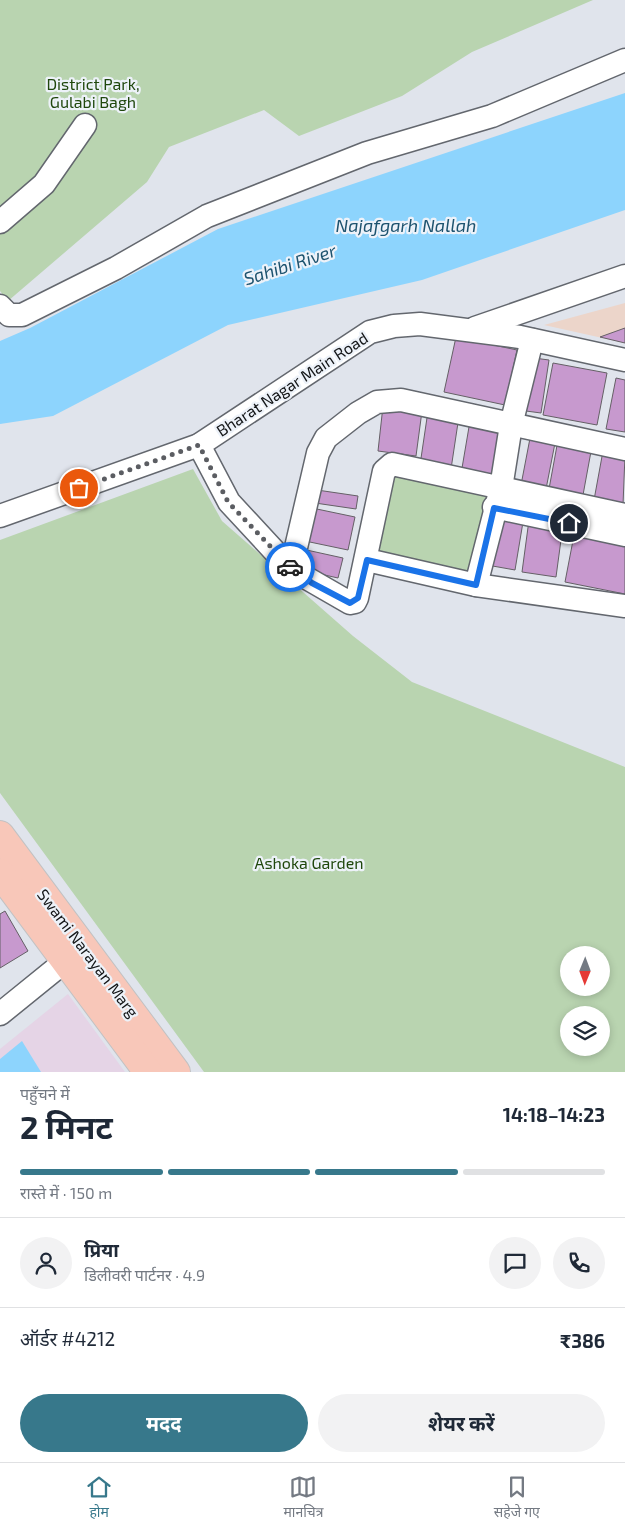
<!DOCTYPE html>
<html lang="hi">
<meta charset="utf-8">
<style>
body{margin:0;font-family:"Exo 2","Noto Sans Devanagari",sans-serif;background:#f2f2f3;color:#1f2937;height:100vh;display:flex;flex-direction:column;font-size:19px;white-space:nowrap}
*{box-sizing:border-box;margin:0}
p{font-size:16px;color:#747a83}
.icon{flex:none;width:28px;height:28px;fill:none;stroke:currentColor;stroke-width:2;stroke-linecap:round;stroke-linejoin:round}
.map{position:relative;height:1072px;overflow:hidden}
.sheet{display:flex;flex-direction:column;background:#fff;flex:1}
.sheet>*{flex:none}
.needle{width:32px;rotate:181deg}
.controls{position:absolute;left:560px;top:946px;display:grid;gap:10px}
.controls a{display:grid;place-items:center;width:50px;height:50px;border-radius:50%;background:#fff;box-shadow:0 2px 8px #0003;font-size:25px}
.pin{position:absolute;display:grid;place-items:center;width:42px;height:42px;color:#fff;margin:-21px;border:2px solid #fff;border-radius:50%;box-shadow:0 1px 5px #0007}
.courier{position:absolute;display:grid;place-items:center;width:50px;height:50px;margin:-25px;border:4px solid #1a73e8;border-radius:50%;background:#fff;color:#222;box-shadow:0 1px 6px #0007}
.headline em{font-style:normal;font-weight:700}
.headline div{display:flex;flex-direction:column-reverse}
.headline{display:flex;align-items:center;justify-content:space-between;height:85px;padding:0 20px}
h1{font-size:32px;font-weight:700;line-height:38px}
.bar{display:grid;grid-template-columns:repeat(4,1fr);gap:8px 5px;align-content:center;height:60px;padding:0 20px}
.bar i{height:6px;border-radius:4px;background:#e0e1e3}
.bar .current{background:#37788b}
.bar p{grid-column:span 4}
.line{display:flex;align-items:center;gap:12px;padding:0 20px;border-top:1px solid #e0e1e3}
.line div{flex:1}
.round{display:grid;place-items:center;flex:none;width:52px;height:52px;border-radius:26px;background:#f2f2f3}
.button{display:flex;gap:10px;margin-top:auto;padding:10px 20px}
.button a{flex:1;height:58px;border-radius:30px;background:#37788b;color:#fff;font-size:20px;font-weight:700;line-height:58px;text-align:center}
.button a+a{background:#f2f2f3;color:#1f2937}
.dock{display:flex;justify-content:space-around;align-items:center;height:70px;border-top:1px solid #e0e1e3;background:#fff;font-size:14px;color:#747a83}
.dock a{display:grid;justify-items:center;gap:2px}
.dock .current{color:#37788b}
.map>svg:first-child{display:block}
.commercial{fill:#ecd5ca}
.education{fill:#e5d4e6}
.green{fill:#b9d4b0;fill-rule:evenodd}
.water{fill:#8dd4fd}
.building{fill:#c799ce;stroke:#656066}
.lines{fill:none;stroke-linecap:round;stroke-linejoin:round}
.minor-casing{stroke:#63676e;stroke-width:25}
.major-casing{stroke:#c2c2c3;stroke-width:30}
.minor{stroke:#fff;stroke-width:22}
.major{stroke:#f8c7b9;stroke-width:28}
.done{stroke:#5b5d62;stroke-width:5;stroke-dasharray:0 9}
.route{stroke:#1a73e8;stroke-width:6}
.labels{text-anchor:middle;stroke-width:4.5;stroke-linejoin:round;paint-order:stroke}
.park-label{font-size:16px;fill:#1f470c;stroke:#edf2f9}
.street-label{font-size:16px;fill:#131517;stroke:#edf2f9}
.water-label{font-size:18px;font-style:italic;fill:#1d536f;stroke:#edf2f9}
</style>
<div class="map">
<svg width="625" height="1072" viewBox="0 0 625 1072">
<rect width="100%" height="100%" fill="#e0e4ec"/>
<path class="commercial" d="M625 303V343L544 325Z"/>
<path class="education" d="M68 994 125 1072H0V1049Z"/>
<g class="green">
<path d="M0 0H593L472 52 402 96 299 136 264 110 169 147 147 182 8 301 0 291Z"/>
<path d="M193 469 222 521 353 636 412 682 625 767V1072H204L0 793V540ZM569 955H601V988H569ZM569 1015H601V1048H569Z"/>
<path d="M392 473 493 494 475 575 375 554Z"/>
</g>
<g class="water">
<path d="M625 93V210L422 280 228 325 53 416 0 424V341L30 328 218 229Z"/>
<path d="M22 1041 41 1072H0V1059Z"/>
</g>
<g class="building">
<path d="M625 328V343L600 337Z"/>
<path d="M456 337 517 350 505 405 444 392Z"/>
<path d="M534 358 549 360 541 413 526 411Z"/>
<path d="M553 363 607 373 597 425 543 415Z"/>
<path d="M616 378 625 380V432L606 429Z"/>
<path d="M383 406 422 411 416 456 378 451Z"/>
<path d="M428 411 459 416 451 469 420 465Z"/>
<path d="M470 421 504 426 496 479 461 474Z"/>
<path d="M531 433 556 438 546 489 521 485Z"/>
<path d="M558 440 592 446 583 495 549 489Z"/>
<path d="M603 451 625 455 623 505 594 500Z"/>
<path d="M317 490 358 496 356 509 315 503Z"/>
<path d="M312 508 355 517 348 550 305 541Z"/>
<path d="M496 512 524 516 515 570 487 565Z"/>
<path d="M529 520 563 525 556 577 522 572Z"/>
<path d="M575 530 625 539V594L565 582Z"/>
<path d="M302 549 343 558 338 578 298 569Z"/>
<path d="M5 911 28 951 0 968V914Z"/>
</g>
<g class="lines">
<defs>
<g id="minor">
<path d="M0 222 44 184 85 125"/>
<path d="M0 306 9 315H22L116 268 207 216 367 153 492 116 625 60"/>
<path d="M475 328 625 276"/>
<path d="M199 445 229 502 291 569 350 603 355 602 357 598 384 471 392 464 625 515"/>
<path d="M494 507 625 535"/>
<path d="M0 516 199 445 370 332 394 326 420 324 520 337 625 360"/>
<path d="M367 560 476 585 625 606"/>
<path d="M291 569 318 453 326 438 358 413 377 402 401 400 625 449"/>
<path d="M476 585 501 488 511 425 532 340"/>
<path d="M0 1014 79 950"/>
</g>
<g id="major">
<path d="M0 835 176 1072"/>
<path d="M0 873 148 1072"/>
</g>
</defs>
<use href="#minor" class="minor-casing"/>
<use href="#major" class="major-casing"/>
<use href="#minor" class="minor"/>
<use href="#major" class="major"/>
</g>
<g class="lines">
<path class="done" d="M79 488 199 445 228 502 290 567"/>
<path class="route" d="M290 567 312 583 350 603 358 598 367 560 476 585 494 508 569 523"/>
</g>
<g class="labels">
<g class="park-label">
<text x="93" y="90">District Park,<tspan x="93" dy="18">Gulabi Bagh</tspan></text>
<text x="309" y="869">Ashoka Garden</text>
</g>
<g class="street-label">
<text transform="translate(292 384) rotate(-33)" y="6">Bharat Nagar Main Road</text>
<text transform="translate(88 953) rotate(53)" y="6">Swami Narayan Marg</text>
</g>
<g class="water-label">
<text x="406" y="232">Najafgarh Nallah</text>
<text transform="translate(290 265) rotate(-18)" y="6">Sahibi River</text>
</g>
</g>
</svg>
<div class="controls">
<a><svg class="needle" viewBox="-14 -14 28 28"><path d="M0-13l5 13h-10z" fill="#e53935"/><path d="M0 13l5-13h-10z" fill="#747a83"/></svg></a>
<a><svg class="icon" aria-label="layers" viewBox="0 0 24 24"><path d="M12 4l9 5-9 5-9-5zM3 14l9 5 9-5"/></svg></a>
</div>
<div class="pin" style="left:79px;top:488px;background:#ea580c"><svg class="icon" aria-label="bag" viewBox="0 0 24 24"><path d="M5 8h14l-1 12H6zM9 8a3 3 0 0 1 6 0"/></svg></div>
<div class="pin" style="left:569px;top:523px;background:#1f2937"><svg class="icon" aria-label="home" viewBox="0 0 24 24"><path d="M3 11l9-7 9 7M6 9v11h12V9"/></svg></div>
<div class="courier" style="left:290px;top:567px"><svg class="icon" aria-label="car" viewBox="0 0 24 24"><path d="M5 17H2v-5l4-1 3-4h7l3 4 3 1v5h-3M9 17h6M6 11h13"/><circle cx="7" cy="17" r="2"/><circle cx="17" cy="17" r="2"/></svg></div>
</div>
<section class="sheet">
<div class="headline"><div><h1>2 मिनट</h1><p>पहुँचने में</p></div><em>14:18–14:23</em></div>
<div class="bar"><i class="current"></i><i class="current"></i><i class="current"></i><i></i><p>रास्ते में · 150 m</p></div>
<div class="line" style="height:90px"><a class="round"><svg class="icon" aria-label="person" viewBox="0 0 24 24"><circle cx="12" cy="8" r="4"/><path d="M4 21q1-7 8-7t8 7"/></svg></a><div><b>प्रिया</b><p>डिलीवरी पार्टनर · 4.9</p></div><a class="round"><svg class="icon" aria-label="chat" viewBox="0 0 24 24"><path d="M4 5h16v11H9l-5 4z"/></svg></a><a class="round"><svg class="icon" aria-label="phone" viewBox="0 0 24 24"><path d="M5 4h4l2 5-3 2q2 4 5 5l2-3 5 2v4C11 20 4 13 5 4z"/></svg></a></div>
<div class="line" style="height:65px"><div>ऑर्डर #4212</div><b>₹386</b></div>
<div class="button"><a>मदद</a><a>शेयर करें</a></div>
</section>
<nav class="dock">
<a class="current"><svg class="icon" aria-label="home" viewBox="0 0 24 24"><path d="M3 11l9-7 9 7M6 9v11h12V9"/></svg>होम</a>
<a><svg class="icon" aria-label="map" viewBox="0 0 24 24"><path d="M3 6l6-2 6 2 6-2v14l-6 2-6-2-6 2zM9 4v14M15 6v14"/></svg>मानचित्र</a>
<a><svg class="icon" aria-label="saved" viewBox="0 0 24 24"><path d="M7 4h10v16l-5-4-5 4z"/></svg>सहेजे गए</a>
</nav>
